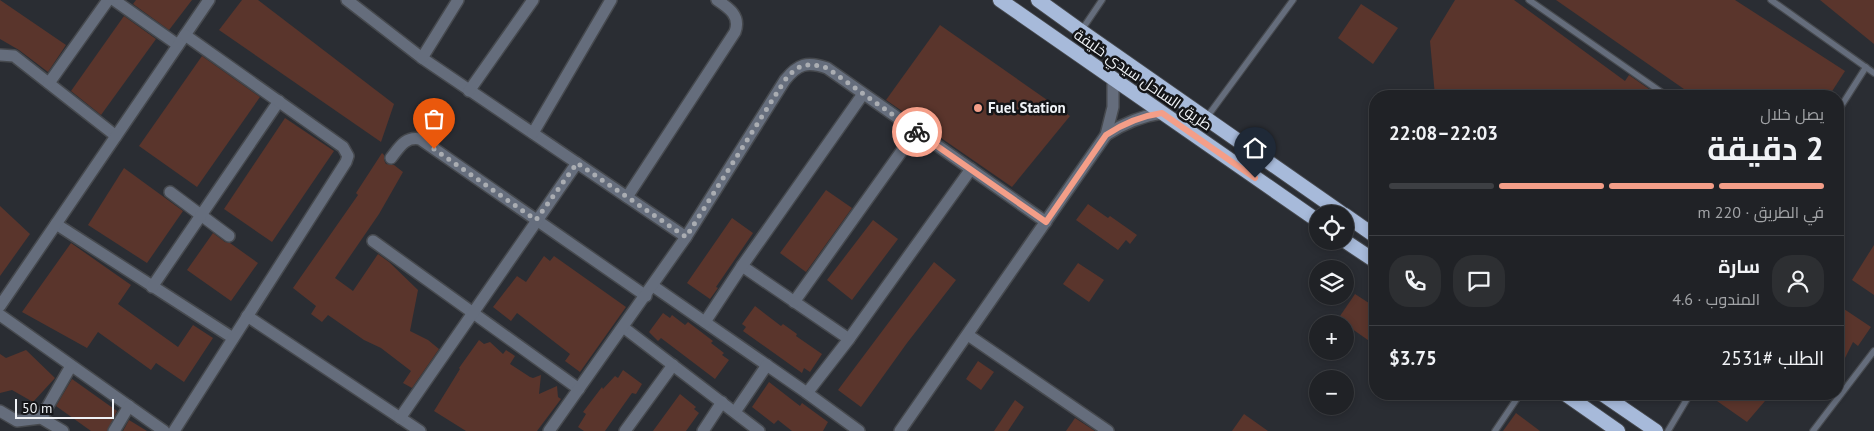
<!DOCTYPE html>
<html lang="ar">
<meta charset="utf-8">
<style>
body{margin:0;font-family:"PT Sans",Cairo,sans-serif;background:#2d2f32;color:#f1f3f6;direction:rtl;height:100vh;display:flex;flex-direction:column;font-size:19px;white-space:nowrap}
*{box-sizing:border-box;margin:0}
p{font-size:16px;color:#a2a4a7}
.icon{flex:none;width:28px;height:28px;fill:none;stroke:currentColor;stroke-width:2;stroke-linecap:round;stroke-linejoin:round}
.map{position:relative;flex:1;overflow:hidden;direction:ltr}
.sheet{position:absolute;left:1369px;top:90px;width:475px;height:310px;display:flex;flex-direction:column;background:#202226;border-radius:20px;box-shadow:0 2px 8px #0003,0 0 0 1px #3d3f43;direction:rtl}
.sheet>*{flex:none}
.controls{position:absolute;left:1309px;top:205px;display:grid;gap:10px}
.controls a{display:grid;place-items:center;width:45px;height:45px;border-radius:50%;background:#202226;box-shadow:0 2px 8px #0003,0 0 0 1px #3d3f43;font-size:25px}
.scale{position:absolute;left:15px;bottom:12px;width:99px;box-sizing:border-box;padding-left:5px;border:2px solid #eff2f6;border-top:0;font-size:14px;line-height:18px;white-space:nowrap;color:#eff2f6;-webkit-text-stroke:4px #141518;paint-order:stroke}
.pin{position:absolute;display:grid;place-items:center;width:42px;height:42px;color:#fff;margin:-51px -21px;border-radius:50% 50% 50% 0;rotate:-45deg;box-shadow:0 0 5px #0007}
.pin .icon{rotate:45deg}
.courier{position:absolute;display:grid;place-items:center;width:50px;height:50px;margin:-25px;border:4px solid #f49e88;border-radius:50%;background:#fff;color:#222;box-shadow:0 1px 6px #0007}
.head em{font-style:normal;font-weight:700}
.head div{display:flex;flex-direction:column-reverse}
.head{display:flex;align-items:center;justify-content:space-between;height:85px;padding:0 20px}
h1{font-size:32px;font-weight:700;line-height:38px}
.bar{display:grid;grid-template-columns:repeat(4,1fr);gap:8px 5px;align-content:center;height:60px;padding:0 20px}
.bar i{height:6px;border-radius:4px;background:#3d3f43}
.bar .on{background:#f49e88}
.bar p{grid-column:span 4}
.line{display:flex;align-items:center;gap:12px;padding:0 20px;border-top:1px solid #3d3f43}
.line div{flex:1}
.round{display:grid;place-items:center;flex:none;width:52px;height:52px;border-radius:20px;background:#2d2f32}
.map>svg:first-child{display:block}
.building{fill:#5a352c}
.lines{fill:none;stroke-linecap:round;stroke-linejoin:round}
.service-casing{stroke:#46494e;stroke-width:8}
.minor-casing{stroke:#46494e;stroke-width:14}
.trunk-casing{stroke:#46494e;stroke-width:16}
.service{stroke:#656d7c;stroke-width:5.5}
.minor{stroke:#656d7c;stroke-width:11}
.trunk{stroke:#a7bada;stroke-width:14}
.done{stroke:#aaadb2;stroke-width:5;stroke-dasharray:0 9}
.route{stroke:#f49e88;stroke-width:6}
.poi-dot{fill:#f49e88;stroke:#141518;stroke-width:2}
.labels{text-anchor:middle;stroke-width:5;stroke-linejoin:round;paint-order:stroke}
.street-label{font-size:15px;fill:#eff2f6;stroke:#141518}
.poi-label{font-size:15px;font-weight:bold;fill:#eff2f6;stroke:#141518;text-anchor:start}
</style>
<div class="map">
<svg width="1874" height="431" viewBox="0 0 1874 431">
<rect width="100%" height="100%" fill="#2a2d33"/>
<g class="building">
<path d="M0 0 66 45 48 72 19 50 0 39Z"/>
<path d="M136 0H192L169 30 133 4Z"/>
<path d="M242 0H258L394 104 381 142 219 30Z"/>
<path d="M1455 0H1514L1625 81 1629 75 1659 96H1435L1430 41Z"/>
<path d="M1556 0H1735L1845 71 1829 96H1694Z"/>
<path d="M1820 0H1874V44Z"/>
<path d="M1361 4 1398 28 1373 64 1338 38Z"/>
<path d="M124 16 156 39 101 115 71 91Z"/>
<path d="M940 25 1070 116 1012 187 886 100Z"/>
<path d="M202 56 260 97 197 187 139 146Z"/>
<path d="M285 118 334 151 272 242 224 209Z"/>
<path d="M382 153 384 155V160L386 164 394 165 403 172 379 214 335 278 353 291 378 254 389 262 418 290 410 331 428 340 439 349 412 388 403 383 411 371 381 348 364 340 328 315 322 322 311 314 316 306 293 288 358 195 356 193Z"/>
<path d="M124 168 183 211 147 263 88 225Z"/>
<path d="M826 190 852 208 806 272 780 253Z"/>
<path d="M1088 204 1108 218 1110 216 1137 235 1130 244 1126 240 1118 250 1076 220Z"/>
<path d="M0 206 30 234 0 276Z"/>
<path d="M732 218 753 233 716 287 718 288 710 299 687 283Z"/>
<path d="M873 220 898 239 852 300 827 280Z"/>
<path d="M213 233 225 242 230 243 258 263 231 301 187 270Z"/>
<path d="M71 243 131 285 118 304 178 347 193 325 213 338 184 382 156 363 151 370 98 332 87 348 22 312Z"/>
<path d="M1874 245V295L1852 280Z"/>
<path d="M544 256 550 261 554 256 626 307 580 372 565 361 570 354 517 313 511 321 493 307 517 276 526 282Z"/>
<path d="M934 262 956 280 907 343 861 407 838 390Z"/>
<path d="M1078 263 1104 280 1089 302 1063 284Z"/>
<path d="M1355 294 1375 307V345L1338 319Z"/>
<path d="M1838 305 1871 327 1858 346 1853 342 1838 372Z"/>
<path d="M755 306 781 326 783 324 797 334 796 336 822 354 810 372 804 368 802 373 743 331 746 327 742 324Z"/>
<path d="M663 313 670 318 672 315 685 325 688 322 713 341 711 343 724 353 722 355 729 360 715 379 661 338 658 341 649 332Z"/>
<path d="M479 340 484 344 490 342 503 354 506 350 515 356 510 364 530 377 533 378 541 375 539 394 557 386 558 397 561 399 537 431H466L434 411 460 369 459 368Z"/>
<path d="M26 350 55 378 33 402 12 390 0 393V354L6 358Z"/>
<path d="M978 361 994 372 981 390 966 379Z"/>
<path d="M623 370 642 384 636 394 632 393 605 431H584L578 427 586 414 583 412 602 387 603 389 615 376 618 378Z"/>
<path d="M72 379 117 411 107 431H91L56 406Z"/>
<path d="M769 382 800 406 802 403 828 422 823 431H792L778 420 774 424 752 407Z"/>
<path d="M680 394 696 407 694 409 699 413 686 431H653Z"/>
<path d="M1707 394H1771L1747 422Z"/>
<path d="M1015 400 1024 407 1008 431H994Z"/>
<path d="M1516 413 1540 431H1503Z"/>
<path d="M1244 414 1268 431H1232Z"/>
<path d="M1075 418 1095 431H1066Z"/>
<path d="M129 420 147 431H123Z"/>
</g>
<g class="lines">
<defs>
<g id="service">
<path d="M1529 0 1667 96"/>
<path d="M1771 0 1874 73"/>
<path d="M1081 31 1102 0"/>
<path d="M1838 111 1866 67"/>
<path d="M1207 117 1293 0"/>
<path d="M1495 431 1520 394"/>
<path d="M1668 431 1690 394"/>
<path d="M1813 431 1874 351"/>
</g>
<g id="minor">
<path d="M114 0 178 45"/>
<path d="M347 0 422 58 686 237"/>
<path d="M0 55 14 56 116 136"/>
<path d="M422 58 458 0"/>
<path d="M49 83 108 0"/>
<path d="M469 91 533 0"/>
<path d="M533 133 611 0"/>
<path d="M1106 135C1124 123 1141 116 1162 113"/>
<path d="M391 158C399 148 405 136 420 139L646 296"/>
<path d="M170 192 229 236"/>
<path d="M627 197 735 32C741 16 729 8 717 0"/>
<path d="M56 224 233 338"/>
<path d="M373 241 579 389"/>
<path d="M742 266 849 339"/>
<path d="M653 286 807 393 859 431"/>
<path d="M152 287 279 101"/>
<path d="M794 302 916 131"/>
<path d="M0 306 209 0"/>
<path d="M0 315 164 431"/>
<path d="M247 316 420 431"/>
<path d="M705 322 742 266 863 94"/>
<path d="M623 327 759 431"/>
<path d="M968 335 1108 431"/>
<path d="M807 393 849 339 971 169"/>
<path d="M0 411 17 421 41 418 63 431"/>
<path d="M735 412 767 365"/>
<path d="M41 418 71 366"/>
<path d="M400 418 577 163"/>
<path d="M114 431 129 406"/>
<path d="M174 431 346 162 348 156 343 147 185 35"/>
<path d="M549 431 686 237 785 80C798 64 807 61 827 68L1046 222"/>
<path d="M625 431 673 365"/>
<path d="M703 431 722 402"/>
<path d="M900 431 1106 135 1113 107V79"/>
</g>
<g id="trunk">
<path d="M1000 0 1318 221"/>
<path d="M1038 0 1081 31 1343 214"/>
<path d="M1345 215 1375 236"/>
<path d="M1345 241 1375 261"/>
<path d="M1565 394 1618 431"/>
<path d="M1602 394 1656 431"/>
</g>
</defs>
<use href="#service" class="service-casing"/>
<use href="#minor" class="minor-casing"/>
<use href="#trunk" class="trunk-casing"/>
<use href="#service" class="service"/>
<use href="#minor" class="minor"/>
<use href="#trunk" class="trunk"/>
</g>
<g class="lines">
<path class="done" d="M434 149 536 220 577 163 686 237 785 80C798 64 807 62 827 68L917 132"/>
<path class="route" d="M917 132 1046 222 1106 135C1124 123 1141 116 1162 113L1255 178"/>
</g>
<circle class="poi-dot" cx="978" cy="108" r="5"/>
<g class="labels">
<g class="street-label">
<text transform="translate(1143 80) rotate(35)" y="5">طريق الساحل سيدي خليفة</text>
</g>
<g class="poi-label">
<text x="988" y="113">Fuel Station</text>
</g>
</g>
</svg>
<div class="controls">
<a><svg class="icon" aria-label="locate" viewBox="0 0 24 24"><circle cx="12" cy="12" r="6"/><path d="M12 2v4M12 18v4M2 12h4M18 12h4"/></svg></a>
<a><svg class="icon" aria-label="layers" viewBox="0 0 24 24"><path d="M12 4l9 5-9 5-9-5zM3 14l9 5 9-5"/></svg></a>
<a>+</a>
<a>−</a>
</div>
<div class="scale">50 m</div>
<div class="pin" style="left:434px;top:149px;background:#ea580c"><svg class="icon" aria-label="bag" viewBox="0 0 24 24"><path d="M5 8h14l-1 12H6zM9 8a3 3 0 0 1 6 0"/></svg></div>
<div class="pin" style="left:1255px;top:178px;background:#1f2937"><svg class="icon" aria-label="home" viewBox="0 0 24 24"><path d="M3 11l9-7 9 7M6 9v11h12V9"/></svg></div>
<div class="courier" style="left:917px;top:132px"><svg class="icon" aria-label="bike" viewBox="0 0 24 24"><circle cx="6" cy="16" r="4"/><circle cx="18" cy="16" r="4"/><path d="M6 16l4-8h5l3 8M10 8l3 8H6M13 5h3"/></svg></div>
<section class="sheet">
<div class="head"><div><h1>2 دقيقة</h1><p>يصل خلال</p></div><em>22:03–22:08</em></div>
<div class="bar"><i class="on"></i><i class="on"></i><i class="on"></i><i></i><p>في الطريق · 220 m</p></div>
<div class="line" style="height:90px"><a class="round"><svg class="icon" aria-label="person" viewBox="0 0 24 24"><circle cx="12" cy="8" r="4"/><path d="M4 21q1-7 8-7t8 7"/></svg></a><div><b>سارة</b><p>المندوب · 4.6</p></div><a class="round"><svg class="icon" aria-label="chat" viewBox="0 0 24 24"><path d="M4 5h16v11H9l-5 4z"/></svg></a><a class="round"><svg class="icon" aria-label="phone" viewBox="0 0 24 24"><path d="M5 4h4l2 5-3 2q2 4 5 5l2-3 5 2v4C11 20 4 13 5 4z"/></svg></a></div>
<div class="line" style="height:65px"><div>الطلب #2531</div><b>$3.75</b></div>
</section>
</div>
